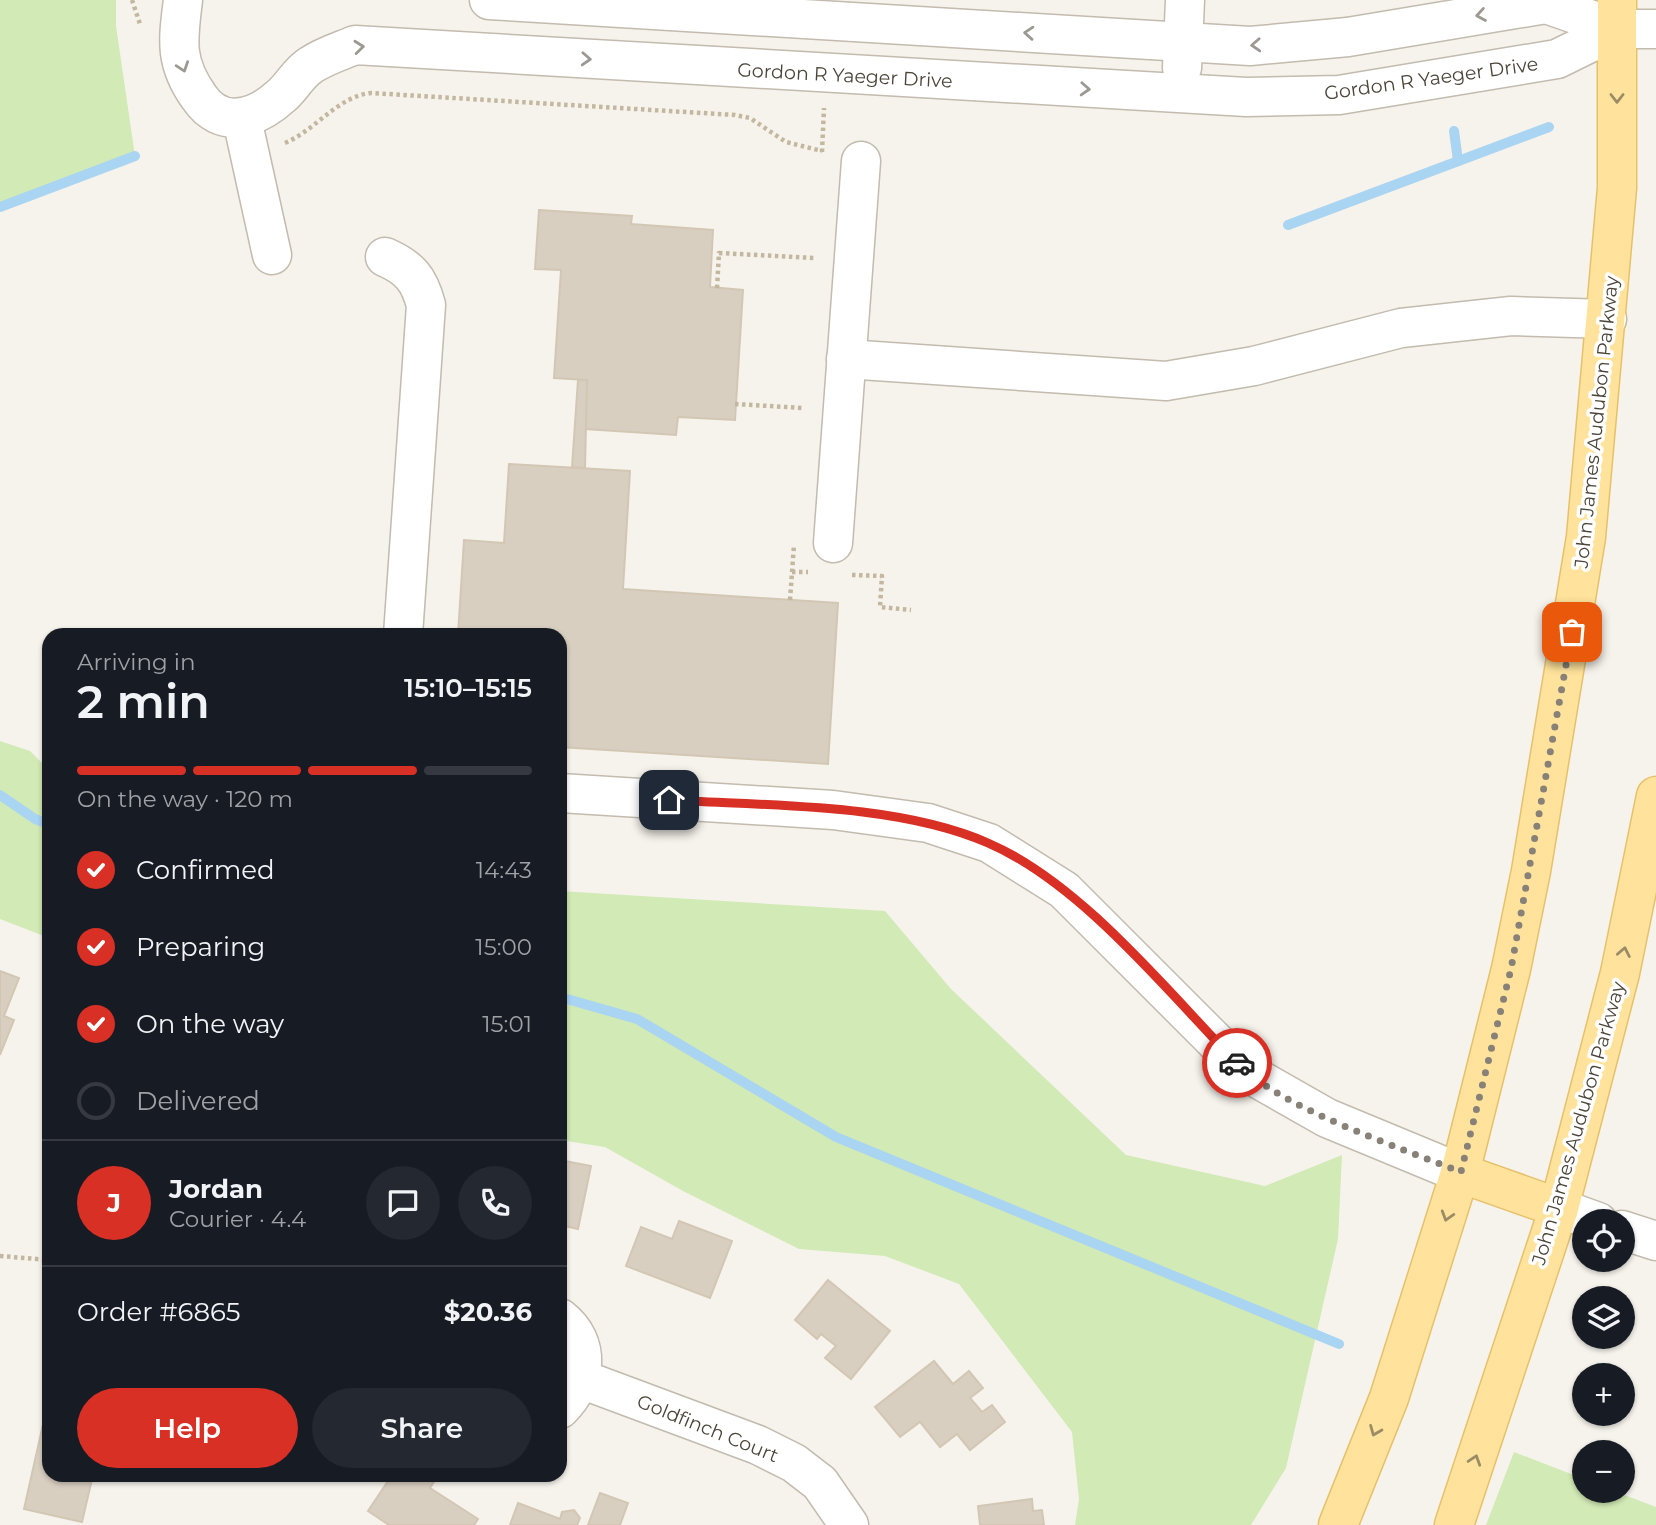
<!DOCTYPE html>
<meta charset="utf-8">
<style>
body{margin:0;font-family:Montserrat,sans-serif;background:#242831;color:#f1f3f6;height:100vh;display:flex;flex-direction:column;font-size:26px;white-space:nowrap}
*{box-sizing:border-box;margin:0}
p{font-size:23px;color:#9ea1a6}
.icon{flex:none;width:38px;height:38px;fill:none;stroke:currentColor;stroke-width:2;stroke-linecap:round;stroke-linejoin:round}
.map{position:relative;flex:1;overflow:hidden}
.details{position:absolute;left:42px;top:628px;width:525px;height:854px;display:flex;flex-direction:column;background:#171b24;border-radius:21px;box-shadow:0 2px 5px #0004}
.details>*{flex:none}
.tools{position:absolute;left:1572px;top:1209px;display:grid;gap:14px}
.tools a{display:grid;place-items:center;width:63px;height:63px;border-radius:50%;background:#171b24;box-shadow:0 2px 5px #0004;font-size:35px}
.pin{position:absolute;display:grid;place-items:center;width:60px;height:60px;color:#fff;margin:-30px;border-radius:14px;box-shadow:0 4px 10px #0006}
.courier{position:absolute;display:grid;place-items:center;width:70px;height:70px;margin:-35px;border:5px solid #d93025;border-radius:50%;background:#fff;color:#222;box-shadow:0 2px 9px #0007}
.head em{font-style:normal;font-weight:600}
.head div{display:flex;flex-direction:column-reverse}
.head{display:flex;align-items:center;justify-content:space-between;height:119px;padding:0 35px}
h1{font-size:46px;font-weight:600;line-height:52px}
.bar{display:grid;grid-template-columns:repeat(4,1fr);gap:10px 7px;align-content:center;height:84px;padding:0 35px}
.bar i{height:9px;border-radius:5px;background:#363941}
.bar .current{background:#d93025}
.bar p{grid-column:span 4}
.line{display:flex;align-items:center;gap:18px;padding:0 35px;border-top:2px solid #363941}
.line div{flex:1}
.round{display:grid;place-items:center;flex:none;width:74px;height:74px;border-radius:37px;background:#242831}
ol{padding:0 35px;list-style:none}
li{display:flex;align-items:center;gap:21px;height:77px}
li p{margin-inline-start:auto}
li .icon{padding:7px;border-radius:50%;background:#d93025;color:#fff;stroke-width:4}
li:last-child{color:#9ea1a6}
li i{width:38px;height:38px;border:4px solid #363941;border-radius:50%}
.cta{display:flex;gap:14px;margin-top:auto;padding:14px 35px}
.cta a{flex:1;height:80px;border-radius:42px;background:#d93025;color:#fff;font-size:28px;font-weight:600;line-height:80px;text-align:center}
.cta a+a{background:#242831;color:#f1f3f6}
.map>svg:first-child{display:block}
.green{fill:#d2eab5}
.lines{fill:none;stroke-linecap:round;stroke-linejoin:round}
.stream{stroke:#a9d4f2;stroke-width:10}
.building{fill:#d8cfc1;stroke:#d3c7b4;stroke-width:2}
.minor-casing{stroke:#c2bbae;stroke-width:41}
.major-casing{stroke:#e6c16a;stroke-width:41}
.path{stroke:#c4b79f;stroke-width:4.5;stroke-dasharray:3.5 3.5;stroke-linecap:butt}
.minor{stroke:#fff;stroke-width:38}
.major{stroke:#ffe39c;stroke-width:38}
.oneway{stroke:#9c9892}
.oneway2{stroke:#9c8c66}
.done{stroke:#878178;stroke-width:7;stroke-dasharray:0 12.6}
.route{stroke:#d93025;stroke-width:9}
.labels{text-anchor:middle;stroke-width:7;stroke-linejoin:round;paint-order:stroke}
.street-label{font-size:19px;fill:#4b4439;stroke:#fff}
</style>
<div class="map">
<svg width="1656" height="1525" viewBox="0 0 1656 1525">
<rect width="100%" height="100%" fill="#f6f3ec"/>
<g class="green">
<path d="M0 0H116V26L135 156 0 207Z"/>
<path d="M0 741 30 751 49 770V938L0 919Z"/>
<path d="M560 891 885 911 951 989 1126 1155 1265 1186 1342 1155 1338 1239 1286 1468 1251 1525H1075L1079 1499 1072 1432 959 1284 885 1256 799 1249 683 1191 605 1147 560 1140Z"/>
<path d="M1514 1452 1584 1479V1491H1614L1656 1507V1525H1486Z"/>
</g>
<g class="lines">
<g class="stream">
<path d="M1454 131 1458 161"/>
<path d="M0 207 135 156"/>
<path d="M1288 225 1549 127"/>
<path d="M0 795 35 819 49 824"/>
<path d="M560 997 637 1019 836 1137 1339 1344"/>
</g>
</g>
<g class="building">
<path d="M539 210 632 216 631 224 713 230 710 287 743 290 735 420 678 417 676 435 585 429 587 380 554 378 561 270 535 269Z"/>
<path d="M578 380H587L585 468 572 467Z"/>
<path d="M509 464 630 471 623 589 838 603 828 764 560 747V635H458L464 540 504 543Z"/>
<path d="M0 971 19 978 4 1016 14 1020 0 1055Z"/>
<path d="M560 1160 591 1166 578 1229 560 1225Z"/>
<path d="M679 1221 732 1241 710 1298 626 1266 641 1227 672 1239Z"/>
<path d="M828 1280 890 1331 851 1379 825 1358 836 1346 821 1334 817 1339 795 1320Z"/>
<path d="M934 1361 953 1384 969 1371 983 1388 970 1398 982 1412 992 1405 1005 1422 970 1450 957 1434 940 1447 920 1422 900 1437 875 1407Z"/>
<path d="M46 1411 49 1412V1475H93L82 1522 24 1509Z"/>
<path d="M392 1475H428L435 1480 430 1488 478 1519 474 1525H389L368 1511Z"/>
<path d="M600 1493 628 1503 620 1525H588Z"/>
<path d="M1032 1499 1033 1511 1042 1510 1044 1525H980L978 1506Z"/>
<path d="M518 1503 560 1519 562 1512 574 1510 580 1518 577 1525H510Z"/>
</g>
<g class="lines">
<defs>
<g id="minor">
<path d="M183 0C178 40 174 62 199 97 221 130 256 119 281 96 292 87 298 73 311 65 324 56 341 51 355 45L1246 97 1339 95 1557 59 1618 29"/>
<path d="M489 0 1250 46 1348 37 1546 4 1618 29H1656"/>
<path d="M1182 68 1185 0"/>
<path d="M242 119 272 255"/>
<path d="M385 257C410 268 419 279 426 305L403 635"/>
<path d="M846 359 1166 381 1254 366 1401 328 1511 316 1607 319"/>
<path d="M833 543 861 161"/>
<path d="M560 793 833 810 928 823 989 843 1064 890 1246 1072 1327 1118 1460 1173"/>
<path d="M1559 1208 1598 1222"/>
<path d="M1622 1230 1656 1241"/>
<path d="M560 1318C592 1343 587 1382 560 1409"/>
<path d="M581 1379 758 1445 794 1463 820 1483 849 1525"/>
</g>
<g id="major">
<path d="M1460 1173 1559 1208"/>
<path d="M1338 1525 1389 1398 1460 1173 1511 969 1531 871 1586 537 1617 188V0"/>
<path d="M1454 1525 1559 1208 1620 973 1656 796"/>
</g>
</defs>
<use href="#minor" class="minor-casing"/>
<use href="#major" class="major-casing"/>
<g class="path">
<path d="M132 0 140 24"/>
<path d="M285 143C316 130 338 96 371 93L735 115 750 118 786 142 822 151"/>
<path d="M822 152 824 108"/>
<path d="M717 288 719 253 814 258"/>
<path d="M735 404 803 408"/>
<path d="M792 572H808"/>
<path d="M852 575 882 576 880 607 911 610"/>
<path d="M790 600 794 545"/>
<path d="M0 1256 49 1260"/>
</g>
<use href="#minor" class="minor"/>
<use href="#major" class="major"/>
</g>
<defs><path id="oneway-chevron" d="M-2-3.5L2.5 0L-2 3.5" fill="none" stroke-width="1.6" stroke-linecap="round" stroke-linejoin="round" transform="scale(1.75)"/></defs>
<g class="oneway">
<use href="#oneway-chevron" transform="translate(1481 15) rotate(170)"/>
<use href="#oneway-chevron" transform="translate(1029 33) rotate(-176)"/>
<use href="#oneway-chevron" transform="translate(1256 45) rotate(177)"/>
<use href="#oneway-chevron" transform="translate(359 47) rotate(-6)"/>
<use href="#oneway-chevron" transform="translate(586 59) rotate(3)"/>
<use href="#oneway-chevron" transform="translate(183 67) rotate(71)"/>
<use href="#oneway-chevron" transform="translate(1085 89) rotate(3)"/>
</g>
<g class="oneway2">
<use href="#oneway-chevron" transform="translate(1617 98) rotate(90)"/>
<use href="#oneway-chevron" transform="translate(1624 952) rotate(-79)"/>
<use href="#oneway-chevron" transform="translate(1447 1216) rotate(107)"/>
<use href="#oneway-chevron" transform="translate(1375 1431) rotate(112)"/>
<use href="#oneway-chevron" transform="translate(1475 1460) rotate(-72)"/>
</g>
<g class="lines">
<path class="done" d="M1237 1063C1282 1109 1399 1147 1461 1172L1511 969 1572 632"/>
<path class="route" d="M669 800C768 806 897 803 988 843 1081 883 1167 991 1237 1063"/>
</g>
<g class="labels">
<g class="street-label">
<text transform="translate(845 75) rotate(3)" y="7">Gordon R Yaeger Drive</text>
<text transform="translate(1431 78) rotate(-8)" y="7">Gordon R Yaeger Drive</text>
<text transform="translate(1596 422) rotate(-84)" y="7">John James Audubon Parkway</text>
<text transform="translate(1578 1123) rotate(-74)" y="7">John James Audubon Parkway</text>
<text transform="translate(708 1428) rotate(22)" y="7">Goldfinch Court</text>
</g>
</g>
</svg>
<div class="tools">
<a><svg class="icon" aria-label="locate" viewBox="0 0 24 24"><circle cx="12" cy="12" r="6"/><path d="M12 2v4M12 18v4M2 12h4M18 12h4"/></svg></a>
<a><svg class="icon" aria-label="layers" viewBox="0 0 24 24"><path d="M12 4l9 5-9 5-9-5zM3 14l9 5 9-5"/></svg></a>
<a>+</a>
<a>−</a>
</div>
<div class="pin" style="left:1572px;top:632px;background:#ea580c"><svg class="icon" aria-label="bag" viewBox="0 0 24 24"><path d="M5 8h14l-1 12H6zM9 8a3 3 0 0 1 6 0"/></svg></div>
<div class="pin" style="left:669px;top:800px;background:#1f2937"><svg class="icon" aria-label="home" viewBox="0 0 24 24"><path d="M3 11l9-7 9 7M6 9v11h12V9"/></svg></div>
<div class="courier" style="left:1237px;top:1063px"><svg class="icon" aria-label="car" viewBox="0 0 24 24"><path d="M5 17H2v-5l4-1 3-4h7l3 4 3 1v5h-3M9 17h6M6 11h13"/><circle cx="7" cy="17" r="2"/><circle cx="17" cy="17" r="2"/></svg></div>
<section class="details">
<div class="head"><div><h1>2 min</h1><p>Arriving in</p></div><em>15:10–15:15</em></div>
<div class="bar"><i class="current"></i><i class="current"></i><i class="current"></i><i></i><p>On the way · 120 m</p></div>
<ol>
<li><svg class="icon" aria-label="check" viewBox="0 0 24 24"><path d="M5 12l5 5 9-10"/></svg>Confirmed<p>14:43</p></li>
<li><svg class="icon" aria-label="check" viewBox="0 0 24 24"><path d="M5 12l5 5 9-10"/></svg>Preparing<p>15:00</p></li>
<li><svg class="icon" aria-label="check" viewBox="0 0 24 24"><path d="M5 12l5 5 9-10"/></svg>On the way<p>15:01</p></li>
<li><i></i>Delivered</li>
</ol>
<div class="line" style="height:126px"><b class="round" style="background:#d93025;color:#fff">J</b><div><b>Jordan</b><p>Courier · 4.4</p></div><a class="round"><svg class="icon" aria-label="chat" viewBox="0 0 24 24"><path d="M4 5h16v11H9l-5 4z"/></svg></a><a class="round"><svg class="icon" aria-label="phone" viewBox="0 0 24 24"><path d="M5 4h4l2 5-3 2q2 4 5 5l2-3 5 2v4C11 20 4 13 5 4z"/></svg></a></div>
<div class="line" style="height:91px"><div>Order #6865</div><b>$20.36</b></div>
<div class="cta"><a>Help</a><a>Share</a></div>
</section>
</div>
